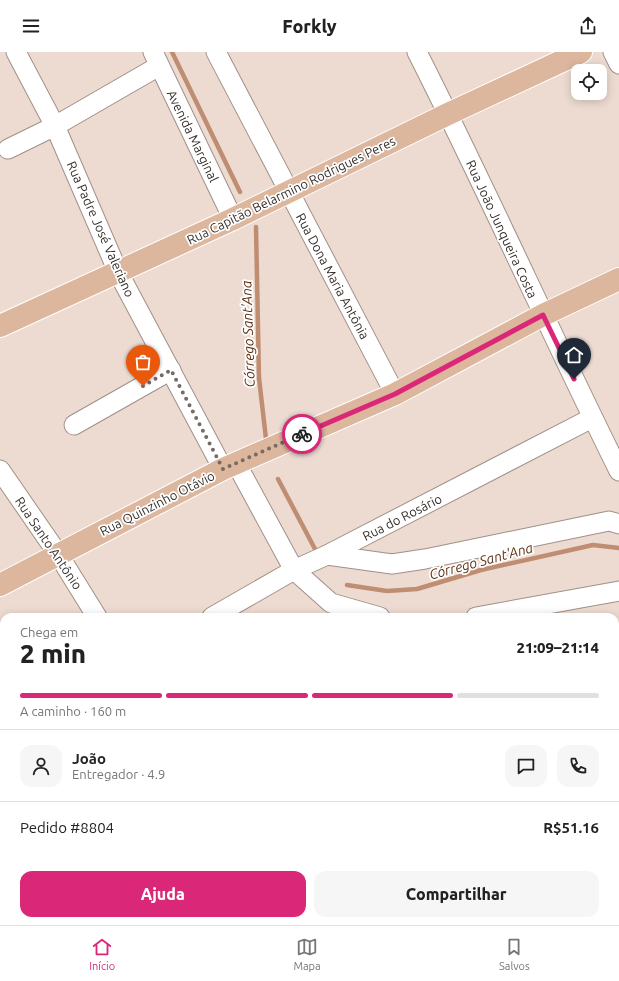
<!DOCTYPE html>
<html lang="pt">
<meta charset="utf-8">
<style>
body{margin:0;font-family:Ubuntu,sans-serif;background:#f6f6f6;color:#222;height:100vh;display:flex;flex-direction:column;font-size:15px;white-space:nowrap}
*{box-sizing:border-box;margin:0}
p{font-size:13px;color:#767676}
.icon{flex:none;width:22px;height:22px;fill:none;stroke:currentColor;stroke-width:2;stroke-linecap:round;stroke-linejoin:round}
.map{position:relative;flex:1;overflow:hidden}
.panel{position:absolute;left:0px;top:561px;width:619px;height:312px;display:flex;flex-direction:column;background:#fff;border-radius:12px 12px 0 0;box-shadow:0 2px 10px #0003}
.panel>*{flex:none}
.controls{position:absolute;left:571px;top:12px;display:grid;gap:8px}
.controls a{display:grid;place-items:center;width:36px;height:36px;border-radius:8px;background:#fff;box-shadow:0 2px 10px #0003;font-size:20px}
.pin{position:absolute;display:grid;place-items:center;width:34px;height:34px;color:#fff;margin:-41px -17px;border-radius:50% 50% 50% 0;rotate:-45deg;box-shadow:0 0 4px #0007}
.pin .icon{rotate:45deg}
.courier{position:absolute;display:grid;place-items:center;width:40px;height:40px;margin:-20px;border:3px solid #db2777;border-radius:50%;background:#fff;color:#222;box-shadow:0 1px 5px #0007}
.headline em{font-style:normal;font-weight:800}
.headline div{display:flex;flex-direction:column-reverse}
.headline{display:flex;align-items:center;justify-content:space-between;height:68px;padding:0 20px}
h1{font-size:26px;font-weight:800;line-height:30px}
.bar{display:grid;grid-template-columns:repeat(4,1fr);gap:6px 4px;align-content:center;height:48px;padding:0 20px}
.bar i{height:5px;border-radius:3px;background:#e0e0e0}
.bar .selected{background:#db2777}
.bar p{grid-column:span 4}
.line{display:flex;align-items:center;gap:10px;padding:0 20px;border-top:1px solid #e0e0e0}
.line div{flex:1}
.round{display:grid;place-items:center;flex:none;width:42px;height:42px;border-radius:12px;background:#f6f6f6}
.primary-button{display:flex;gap:8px;margin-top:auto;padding:8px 20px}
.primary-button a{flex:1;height:46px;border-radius:12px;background:#db2777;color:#fff;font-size:16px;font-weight:800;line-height:46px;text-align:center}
.primary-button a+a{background:#f6f6f6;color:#222}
header{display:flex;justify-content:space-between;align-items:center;height:52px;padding:0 20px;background:#fff;font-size:18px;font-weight:800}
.menu{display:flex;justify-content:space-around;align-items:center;height:56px;border-top:1px solid #e0e0e0;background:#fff;font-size:11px;color:#767676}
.menu a{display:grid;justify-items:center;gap:2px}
.menu .selected{color:#db2777}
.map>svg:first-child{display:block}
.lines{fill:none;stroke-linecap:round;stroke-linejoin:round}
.stream{stroke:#bf8d71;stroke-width:4.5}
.minor-casing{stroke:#a09087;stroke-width:21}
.major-casing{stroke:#fff;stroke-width:24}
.minor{stroke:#fff;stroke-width:19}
.major{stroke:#ddb69e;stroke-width:22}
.done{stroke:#766b66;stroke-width:4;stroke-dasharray:0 7.2}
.route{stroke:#db2777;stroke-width:5}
.labels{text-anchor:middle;stroke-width:3.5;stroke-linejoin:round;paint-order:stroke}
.street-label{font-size:13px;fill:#362f2c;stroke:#fff}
.water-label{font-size:14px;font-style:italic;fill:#5f3216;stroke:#fff}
</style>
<header><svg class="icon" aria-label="menu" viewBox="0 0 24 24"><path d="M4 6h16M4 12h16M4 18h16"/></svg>Forkly<svg class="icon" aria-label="share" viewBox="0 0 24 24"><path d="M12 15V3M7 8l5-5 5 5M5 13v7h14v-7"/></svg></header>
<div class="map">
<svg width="619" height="873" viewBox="0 0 619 873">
<rect width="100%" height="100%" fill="#eddbd1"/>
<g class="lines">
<g class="stream">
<path d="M172 0 240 140"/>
<path d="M256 175 259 326 266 387"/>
<path d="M278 427 315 497"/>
<path d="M347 533 387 539 417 537 481 518 593 493 619 496"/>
</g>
<defs>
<g id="minor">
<path d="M16 0 55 74 118 220 223 417"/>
<path d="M153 0 233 167"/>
<path d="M216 0 395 342"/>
<path d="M417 0C487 138 550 280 619 419"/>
<path d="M613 0 619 12"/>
<path d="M8 97 55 74 159 14"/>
<path d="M74 373 171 318"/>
<path d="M236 411 294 518 331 551 380 565"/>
<path d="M0 418 58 502 97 565"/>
<path d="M327 503 392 512 425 507 609 469 619 472"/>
<path d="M212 565 294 518 327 503 592 366"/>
<path d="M476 565 619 539"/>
<path d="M0 691 4 689"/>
<path d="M0 739 4 745"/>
<path d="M615 776 619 775"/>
<path d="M88 869 91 873"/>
<path d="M293 869 295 873"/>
<path d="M571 869 572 873"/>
<path d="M434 873 440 869"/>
</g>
<g id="major">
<path d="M0 274 233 167 448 62 581 0"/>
<path d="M0 533 223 417 395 342 543 263 619 227"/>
</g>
</defs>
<use href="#minor" class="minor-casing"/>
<use href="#major" class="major-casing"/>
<use href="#minor" class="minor"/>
<use href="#major" class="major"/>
</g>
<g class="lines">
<path class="done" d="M143 334 171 318 223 417 302 382"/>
<path class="route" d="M302 382 395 342 543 263 574 327"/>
</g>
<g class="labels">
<g class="street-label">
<text transform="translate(193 84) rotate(64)" y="5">Avenida Marginal</text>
<text transform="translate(291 138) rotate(-26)" y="5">Rua Capitão Belarmino Rodrigues Peres</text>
<text transform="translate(101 177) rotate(66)" y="5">Rua Padre José Valeriano</text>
<text transform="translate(502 177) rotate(65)" y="5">Rua João Junqueira Costa</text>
<text transform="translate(333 224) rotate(62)" y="5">Rua Dona Maria Antônia</text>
<text transform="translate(157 451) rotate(-27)" y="5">Rua Quinzinho Otávio</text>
<text transform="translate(402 465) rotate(-27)" y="5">Rua do Rosário</text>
<text transform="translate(49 491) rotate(56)" y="5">Rua Santo Antônio</text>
</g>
<g class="water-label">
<text transform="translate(248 282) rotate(-92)" y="5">Córrego Sant'Ana</text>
<text transform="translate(481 509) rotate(-15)" y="5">Córrego Sant'Ana</text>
</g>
</g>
</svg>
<div class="controls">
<a><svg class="icon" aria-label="locate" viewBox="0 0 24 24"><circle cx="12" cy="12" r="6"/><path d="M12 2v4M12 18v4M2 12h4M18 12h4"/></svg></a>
</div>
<div class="pin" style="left:143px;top:334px;background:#ea580c"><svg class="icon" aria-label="bag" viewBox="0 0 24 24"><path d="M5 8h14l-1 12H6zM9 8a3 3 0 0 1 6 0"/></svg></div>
<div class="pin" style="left:574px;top:327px;background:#1f2937"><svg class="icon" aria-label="home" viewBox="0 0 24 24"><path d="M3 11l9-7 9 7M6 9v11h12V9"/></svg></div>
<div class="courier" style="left:302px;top:382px"><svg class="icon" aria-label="bike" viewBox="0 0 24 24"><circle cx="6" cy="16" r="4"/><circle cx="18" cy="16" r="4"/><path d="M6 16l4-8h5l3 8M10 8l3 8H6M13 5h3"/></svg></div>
<section class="panel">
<div class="headline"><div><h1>2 min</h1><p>Chega em</p></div><em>21:09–21:14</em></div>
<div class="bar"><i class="selected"></i><i class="selected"></i><i class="selected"></i><i></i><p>A caminho · 160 m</p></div>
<div class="line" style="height:72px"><a class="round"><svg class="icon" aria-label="person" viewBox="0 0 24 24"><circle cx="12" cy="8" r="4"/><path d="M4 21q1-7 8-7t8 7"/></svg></a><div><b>João</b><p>Entregador · 4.9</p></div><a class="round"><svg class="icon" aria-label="chat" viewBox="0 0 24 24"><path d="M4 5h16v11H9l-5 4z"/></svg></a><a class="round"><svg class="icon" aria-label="phone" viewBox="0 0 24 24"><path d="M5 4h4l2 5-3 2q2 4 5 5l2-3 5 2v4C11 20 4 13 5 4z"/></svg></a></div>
<div class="line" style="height:52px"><div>Pedido #8804</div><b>R$51.16</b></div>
<div class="primary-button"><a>Ajuda</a><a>Compartilhar</a></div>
</section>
</div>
<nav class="menu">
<a class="selected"><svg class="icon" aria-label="home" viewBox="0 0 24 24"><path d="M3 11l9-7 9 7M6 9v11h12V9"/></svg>Início</a>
<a><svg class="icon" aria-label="map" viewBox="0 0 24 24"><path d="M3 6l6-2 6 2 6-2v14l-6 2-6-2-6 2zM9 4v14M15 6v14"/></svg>Mapa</a>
<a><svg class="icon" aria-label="saved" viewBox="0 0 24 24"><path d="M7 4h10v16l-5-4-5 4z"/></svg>Salvos</a>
</nav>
